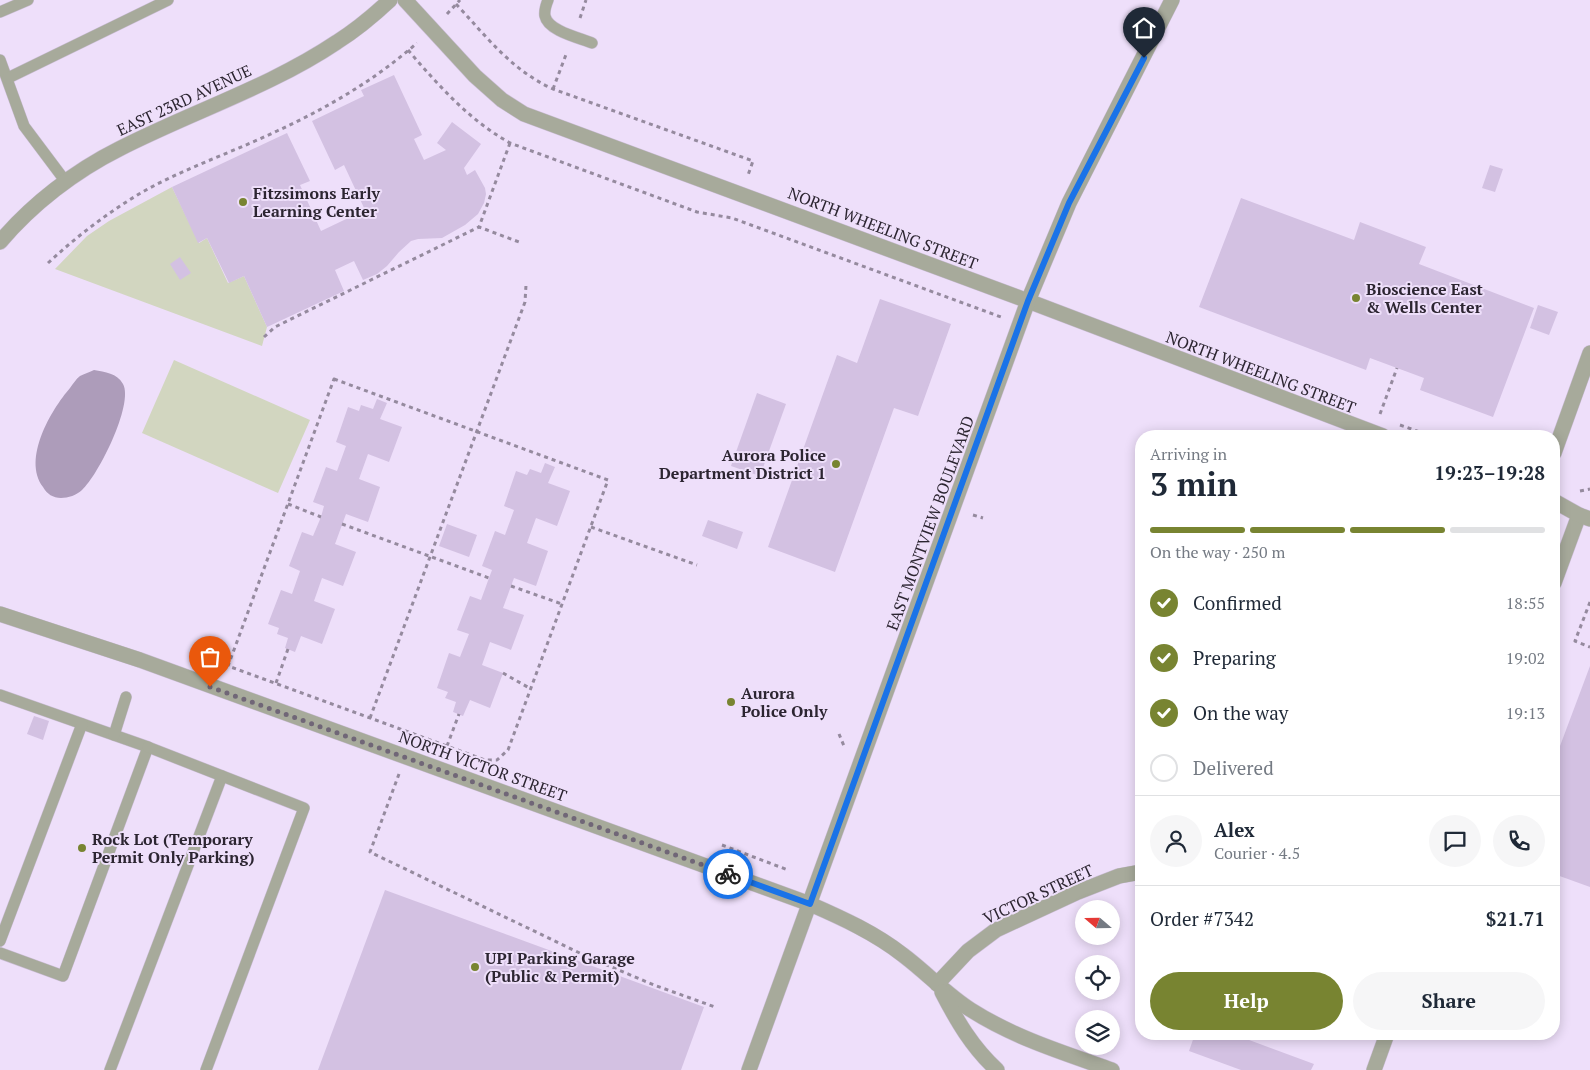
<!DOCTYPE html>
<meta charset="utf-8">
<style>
body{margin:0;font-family:"PT Serif",serif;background:#f6f6f7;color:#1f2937;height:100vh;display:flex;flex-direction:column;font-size:19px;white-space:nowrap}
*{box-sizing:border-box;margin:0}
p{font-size:16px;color:#747a83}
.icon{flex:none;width:28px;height:28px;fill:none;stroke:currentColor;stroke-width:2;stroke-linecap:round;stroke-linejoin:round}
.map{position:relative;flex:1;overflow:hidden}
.panel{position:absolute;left:1135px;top:430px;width:425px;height:610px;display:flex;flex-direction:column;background:#fff;border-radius:20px;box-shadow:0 2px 12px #0003}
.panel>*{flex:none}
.needle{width:32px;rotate:290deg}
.buttons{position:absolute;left:1075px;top:900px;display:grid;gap:10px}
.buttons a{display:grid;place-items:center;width:45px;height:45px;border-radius:50%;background:#fff;box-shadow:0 2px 12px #0003;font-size:25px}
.pin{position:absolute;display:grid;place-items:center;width:42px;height:42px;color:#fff;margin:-51px -21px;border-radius:50% 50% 50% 0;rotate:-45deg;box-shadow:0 0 5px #0007}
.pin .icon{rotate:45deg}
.courier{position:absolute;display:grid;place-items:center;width:50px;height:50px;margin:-25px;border:4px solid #1a73e8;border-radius:50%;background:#fff;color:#222;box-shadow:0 1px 6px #0007}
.head em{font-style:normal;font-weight:700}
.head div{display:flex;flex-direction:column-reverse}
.head{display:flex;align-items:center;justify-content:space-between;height:85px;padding:0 15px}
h1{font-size:32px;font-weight:700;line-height:38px}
.bar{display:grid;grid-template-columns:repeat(4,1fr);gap:8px 5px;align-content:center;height:60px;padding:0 15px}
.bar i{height:6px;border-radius:4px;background:#e0e1e3}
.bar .active{background:#788431}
.bar p{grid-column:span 4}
.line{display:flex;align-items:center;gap:12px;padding:0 15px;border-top:1px solid #e0e1e3}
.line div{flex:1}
.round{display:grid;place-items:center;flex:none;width:52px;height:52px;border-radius:26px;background:#f6f6f7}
ol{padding:0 15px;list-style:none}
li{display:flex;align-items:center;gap:15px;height:55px}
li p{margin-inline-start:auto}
li .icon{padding:5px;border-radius:50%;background:#788431;color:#fff;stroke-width:4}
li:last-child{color:#747a83}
li i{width:28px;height:28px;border:2px solid #e0e1e3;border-radius:50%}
.action{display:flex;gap:10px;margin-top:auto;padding:10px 15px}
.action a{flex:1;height:58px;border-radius:30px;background:#788431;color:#fff;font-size:20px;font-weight:700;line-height:58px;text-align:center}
.action a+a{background:#f6f6f7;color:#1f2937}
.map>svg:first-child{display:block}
.green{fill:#d2d6c0}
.water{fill:#ad9cba}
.building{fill:#d3c1e2}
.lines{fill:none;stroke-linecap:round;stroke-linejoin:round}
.service-casing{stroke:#cbbed6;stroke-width:12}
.minor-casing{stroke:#cbbed6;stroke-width:16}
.tertiary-casing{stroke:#cbbed6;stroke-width:16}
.path{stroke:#958a9e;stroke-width:3;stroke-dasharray:4 4;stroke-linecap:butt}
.service{stroke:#a7aa9b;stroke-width:11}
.minor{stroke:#a7aa9b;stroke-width:15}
.tertiary{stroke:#a7aa9b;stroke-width:15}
.done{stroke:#706677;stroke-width:5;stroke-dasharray:0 9}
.route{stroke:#1a73e8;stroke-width:6}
.poi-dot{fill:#788431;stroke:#eedffa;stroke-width:2}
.labels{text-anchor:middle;stroke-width:4;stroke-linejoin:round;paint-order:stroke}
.street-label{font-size:16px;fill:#2c2531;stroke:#eedffa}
.poi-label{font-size:16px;font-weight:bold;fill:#2c2531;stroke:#eedffa;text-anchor:start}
</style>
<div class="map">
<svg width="1590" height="1070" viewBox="0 0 1590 1070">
<rect width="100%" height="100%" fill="#eedffa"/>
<g class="green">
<path d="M172 187 199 243 207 238 228 283 244 276 267 327 262 346 55 269 87 236 109 221Z"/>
<path d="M174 360 310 420 278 493 142 433Z"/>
</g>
<path class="water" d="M94 370C105 372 117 373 123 384 134 404 98 476 82 490 77 495 68 498 61 498 53 498 47 494 43 487 22 459 51 410 70 388 73 384 76 379 80 376 84 374 90 372 94 370Z"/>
<g class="building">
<path d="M394 75 422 135 414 139 424 160 446 150 437 143 452 122 481 144 464 168 467 175 475 170 485 188 486 194 484 203 478 214 465 225 442 238 418 239 411 241 399 252 387 266 377 274 363 280 354 261 335 270 344 291 267 327 244 276 229 283 207 238 198 243 172 187 287 133 310 181 300 185 321 231 365 210 344 165 335 170 312 121 364 96 361 90Z"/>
<path d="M1490 165 1503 169 1495 192 1482 188Z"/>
<path d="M1241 198 1354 240 1360 222 1426 247 1419 264 1534 308 1493 417 1420 390 1424 378 1370 358 1366 370 1199 307Z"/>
<path d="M180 257 191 273 180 280 170 264Z"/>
<path d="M880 299 951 324 918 416 894 408 835 572 768 547 837 355 857 363Z"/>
<path d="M1538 305 1558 312 1549 335 1530 328Z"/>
<path d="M757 393 786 404 760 476 731 466Z"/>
<path d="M377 399 387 403 380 419 402 427 389 462 368 454 359 479 380 487 368 522 346 514 335 544 356 552 343 586 322 578 314 601 335 609 322 644 301 636 295 652 285 648 288 638 277 634 279 628 268 624 281 590 292 594 300 571 289 566 302 532 313 536 321 517 324 506 313 502 326 467 337 471 346 446 336 442 348 407 359 411 361 405 373 409Z"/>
<path d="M545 463 555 467 548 483 570 491 557 526 536 518 527 543 548 551 536 586 514 578 503 608 524 615 511 650 490 642 482 665 503 673 490 708 470 700 463 716 453 712 456 702 445 698 448 692 437 688 449 653 460 657 469 634 457 630 470 596 481 600 489 578 492 570 482 566 495 531 505 535 514 510 504 506 516 471 527 475 530 469 541 473Z"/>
<path d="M708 520 743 532 737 549 702 536Z"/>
<path d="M447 524 477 535 469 557 439 546Z"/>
<path d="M1590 666V887L1554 874V762Z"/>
<path d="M34 716 49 721 43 740 27 734Z"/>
<path d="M385 890 704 1007 681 1070H318Z"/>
<path d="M1195 1034H1233L1314 1064 1311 1070H1241L1189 1051Z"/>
</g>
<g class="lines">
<defs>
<g id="service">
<path d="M548 0C546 5 544 11 545 16 548 31 580 38 592 43"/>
<path d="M0 12 28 0"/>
<path d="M0 60 24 126 66 182"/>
<path d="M8 78 168 0"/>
<path d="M0 695 148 747 63 976 0 953"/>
<path d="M114 735 126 697"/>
<path d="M148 747 304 808 206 1070"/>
<path d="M0 941 82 724"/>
<path d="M110 1070 222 776"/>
</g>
<g id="minor">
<path d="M405 0 475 76 502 100 524 114 1028 301"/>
<path d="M0 242C32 204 75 171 119 149 191 112 270 87 337 42 356 30 374 15 390 0"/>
<path d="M1554 453 1590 353"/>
<path d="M1554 583 1579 515"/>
<path d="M0 614 140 660 810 904C842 918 875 933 903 955 927 973 947 995 971 1010 1015 1038 1064 1053 1112 1070"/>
<path d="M937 984 968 951 996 930 1078 892 1119 876 1141 872"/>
<path d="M942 992C957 1021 972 1047 997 1070"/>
<path d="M1374 1070 1387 1034"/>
</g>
<g id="tertiary">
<path d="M1028 301 1383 436"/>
<path d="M1554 501 1579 515 1590 519"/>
<path d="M749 1070 1028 301 1069 203 1172 0"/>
</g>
</defs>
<use href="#service" class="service-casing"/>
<use href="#minor" class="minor-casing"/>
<use href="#tertiary" class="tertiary-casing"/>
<g class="path">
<path d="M456 4C487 37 511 70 553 89L753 161 748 175"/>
<path d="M447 14 460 0"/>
<path d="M580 18 586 0"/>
<path d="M408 50C439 86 469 120 510 143L697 212 732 218 1001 317"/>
<path d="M553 89 567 52"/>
<path d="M510 143 479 227 519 242"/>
<path d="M48 263C76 237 106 214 139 194 182 169 231 153 277 131 327 108 375 80 417 43"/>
<path d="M264 337 275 327 479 227"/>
<path d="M334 379 608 480 508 750 497 760H485L228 666Z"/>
<path d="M1380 414 1397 368"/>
<path d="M1400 425 1431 436"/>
<path d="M1580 491 1590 489"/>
<path d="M288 504 321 517"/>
<path d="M973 515 983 518"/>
<path d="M342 524 489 578"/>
<path d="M591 527 697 565"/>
<path d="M511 586 562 604"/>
<path d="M1590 602 1575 641 1590 647"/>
<path d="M503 673 531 689"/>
<path d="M276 683 288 649"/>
<path d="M370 718 525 302 526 285"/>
<path d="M839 734 844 746"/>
<path d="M447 746 459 714"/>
<path d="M399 774 370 852 588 957 654 985 715 1007"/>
<path d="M722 845 788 870"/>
</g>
<use href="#service" class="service"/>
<use href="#minor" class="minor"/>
<use href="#tertiary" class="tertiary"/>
</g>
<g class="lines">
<path class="done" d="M210 687 728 874"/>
<path class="route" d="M728 874 810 904 1028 301 1069 203 1144 58"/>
</g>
<g class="poi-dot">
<circle cx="243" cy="202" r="5"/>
<circle cx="1356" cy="298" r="5"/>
<circle cx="836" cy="464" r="5"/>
<circle cx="731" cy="702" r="5"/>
<circle cx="82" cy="848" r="5"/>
<circle cx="475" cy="967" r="5"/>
</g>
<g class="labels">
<g class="street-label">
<text transform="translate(184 100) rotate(-25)" y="6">EAST 23RD AVENUE</text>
<text transform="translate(883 228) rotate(21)" y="6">NORTH WHEELING STREET</text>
<text transform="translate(1261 372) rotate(21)" y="6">NORTH WHEELING STREET</text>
<text transform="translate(930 523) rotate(-70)" y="6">EAST MONTVIEW BOULEVARD</text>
<text transform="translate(483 766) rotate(20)" y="6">NORTH VICTOR STREET</text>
<text transform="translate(1038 894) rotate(-25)" y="6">VICTOR STREET</text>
</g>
<g class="poi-label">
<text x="253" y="199">Fitzsimons Early<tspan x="253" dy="18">Learning Center</tspan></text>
<text x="1366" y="295">Bioscience East<tspan x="1366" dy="18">&amp; Wells Center</tspan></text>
<text x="826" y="461" text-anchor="end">Aurora Police<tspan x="826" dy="18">Department District 1</tspan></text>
<text x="741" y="699">Aurora<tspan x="741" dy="18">Police Only</tspan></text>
<text x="92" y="845">Rock Lot (Temporary<tspan x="92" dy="18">Permit Only Parking)</tspan></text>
<text x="485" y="964">UPI Parking Garage<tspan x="485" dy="18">(Public &amp; Permit)</tspan></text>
</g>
</g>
</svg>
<div class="buttons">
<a><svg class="needle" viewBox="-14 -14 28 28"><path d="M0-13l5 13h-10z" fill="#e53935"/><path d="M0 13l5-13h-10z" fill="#747a83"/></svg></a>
<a><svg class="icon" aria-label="locate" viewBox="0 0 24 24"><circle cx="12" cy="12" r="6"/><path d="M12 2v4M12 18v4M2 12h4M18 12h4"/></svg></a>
<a><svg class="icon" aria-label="layers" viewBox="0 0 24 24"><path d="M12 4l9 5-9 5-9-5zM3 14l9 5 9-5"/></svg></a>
</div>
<div class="pin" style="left:210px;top:687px;background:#ea580c"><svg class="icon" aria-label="bag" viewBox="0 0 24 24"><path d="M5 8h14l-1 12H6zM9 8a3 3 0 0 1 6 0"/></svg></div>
<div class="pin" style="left:1144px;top:58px;background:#1f2937"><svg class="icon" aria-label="home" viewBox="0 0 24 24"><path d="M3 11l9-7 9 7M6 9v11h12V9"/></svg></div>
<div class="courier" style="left:728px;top:874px"><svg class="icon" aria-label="bike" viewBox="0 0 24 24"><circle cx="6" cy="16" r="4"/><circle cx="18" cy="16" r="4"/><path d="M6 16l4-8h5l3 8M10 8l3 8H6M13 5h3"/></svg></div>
<section class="panel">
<div class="head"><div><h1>3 min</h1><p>Arriving in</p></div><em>19:23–19:28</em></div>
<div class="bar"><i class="active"></i><i class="active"></i><i class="active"></i><i></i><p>On the way · 250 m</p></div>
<ol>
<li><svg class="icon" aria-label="check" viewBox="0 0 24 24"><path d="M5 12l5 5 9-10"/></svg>Confirmed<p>18:55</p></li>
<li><svg class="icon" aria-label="check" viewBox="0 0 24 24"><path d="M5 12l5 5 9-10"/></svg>Preparing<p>19:02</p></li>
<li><svg class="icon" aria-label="check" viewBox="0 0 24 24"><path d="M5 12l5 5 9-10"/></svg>On the way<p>19:13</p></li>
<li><i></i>Delivered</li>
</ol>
<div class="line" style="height:90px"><a class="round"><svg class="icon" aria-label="person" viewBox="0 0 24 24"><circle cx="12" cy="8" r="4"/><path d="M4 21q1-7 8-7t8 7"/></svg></a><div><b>Alex</b><p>Courier · 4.5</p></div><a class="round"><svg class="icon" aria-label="chat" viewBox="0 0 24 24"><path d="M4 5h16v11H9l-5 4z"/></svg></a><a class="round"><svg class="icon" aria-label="phone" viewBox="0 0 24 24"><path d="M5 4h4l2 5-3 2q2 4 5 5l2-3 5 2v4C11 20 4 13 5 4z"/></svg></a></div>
<div class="line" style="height:65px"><div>Order #7342</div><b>$21.71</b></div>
<div class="action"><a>Help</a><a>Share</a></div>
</section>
</div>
